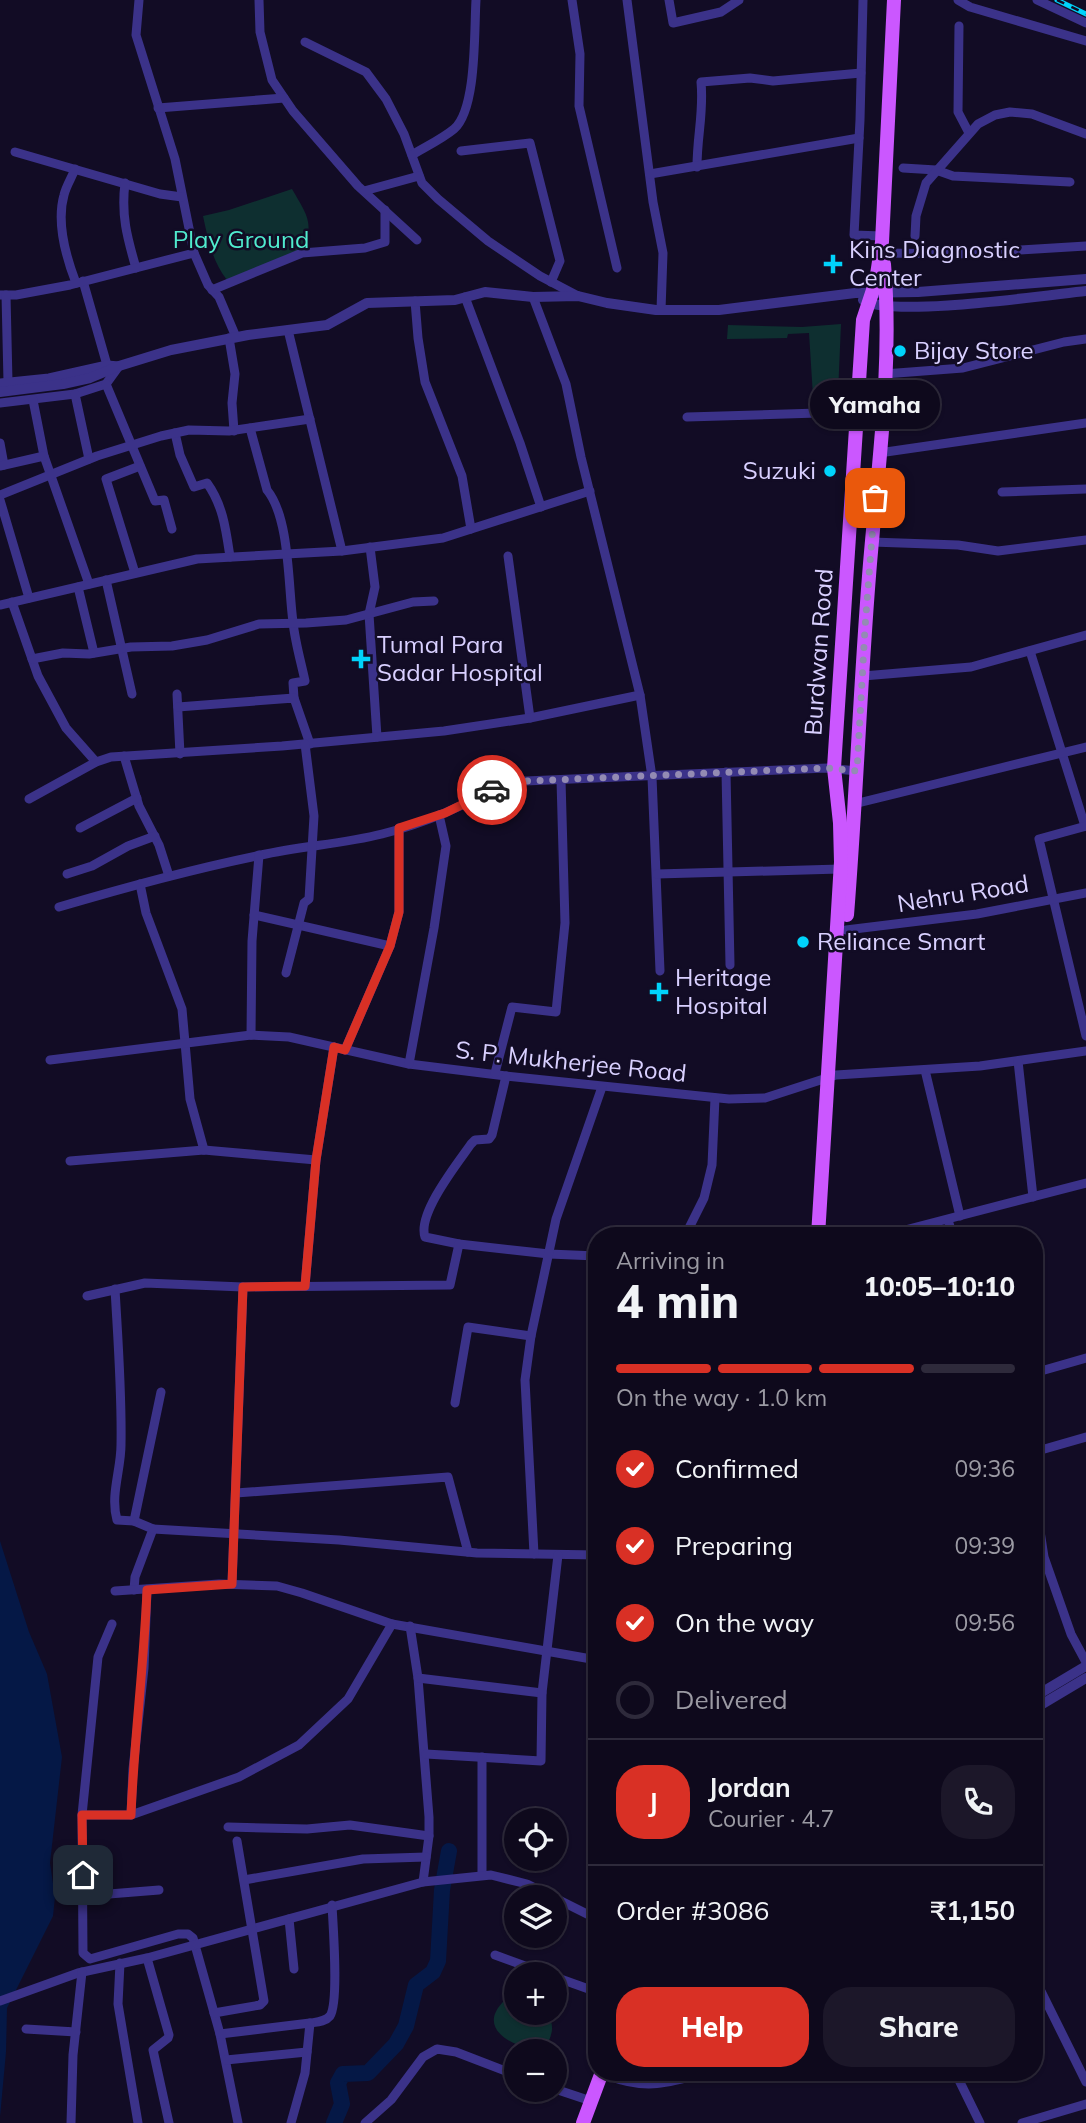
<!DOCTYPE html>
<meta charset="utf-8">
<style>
body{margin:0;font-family:Mulish,sans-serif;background:#1c1729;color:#f1f3f6;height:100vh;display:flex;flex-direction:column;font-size:26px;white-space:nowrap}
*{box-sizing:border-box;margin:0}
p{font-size:23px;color:#9b9aa3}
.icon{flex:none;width:38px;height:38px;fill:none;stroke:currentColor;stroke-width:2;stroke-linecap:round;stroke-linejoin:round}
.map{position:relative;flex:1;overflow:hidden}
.details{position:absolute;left:588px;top:1227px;width:455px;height:854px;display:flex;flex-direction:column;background:#0e091c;border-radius:28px;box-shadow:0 2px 5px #0004,0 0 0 2px #2e2a3b}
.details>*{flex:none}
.fabs{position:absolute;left:504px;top:1808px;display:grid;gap:14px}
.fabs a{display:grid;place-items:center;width:63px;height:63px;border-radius:50%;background:#0e091c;box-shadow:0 2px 5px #0004,0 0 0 2px #2e2a3b;font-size:35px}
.pin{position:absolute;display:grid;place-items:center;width:60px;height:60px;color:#fff;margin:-30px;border-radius:14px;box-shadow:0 4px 10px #0006}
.courier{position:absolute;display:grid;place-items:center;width:70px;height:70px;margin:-35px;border:5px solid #d93025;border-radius:50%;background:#fff;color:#222;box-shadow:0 2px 9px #0007}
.bubble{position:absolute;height:49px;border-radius:24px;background:#0e091c;box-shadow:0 2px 5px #0004,0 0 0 2px #2e2a3b;font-size:23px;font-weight:800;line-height:49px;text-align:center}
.summary em{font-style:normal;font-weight:800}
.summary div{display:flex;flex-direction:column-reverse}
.summary{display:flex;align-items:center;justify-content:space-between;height:119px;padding:0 28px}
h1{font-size:46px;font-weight:800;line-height:52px}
.bar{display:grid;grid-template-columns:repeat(4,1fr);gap:10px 7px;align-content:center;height:84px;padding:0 28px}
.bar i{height:9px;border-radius:5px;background:#2e2a3b}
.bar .current{background:#d93025}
.bar p{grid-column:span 4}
.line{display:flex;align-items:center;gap:18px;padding:0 28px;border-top:2px solid #2e2a3b}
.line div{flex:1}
.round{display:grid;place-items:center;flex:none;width:74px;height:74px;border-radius:28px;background:#1c1729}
ol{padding:0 28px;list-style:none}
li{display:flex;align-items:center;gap:21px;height:77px}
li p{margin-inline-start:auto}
li .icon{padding:7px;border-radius:50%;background:#d93025;color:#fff;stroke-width:4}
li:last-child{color:#9b9aa3}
li i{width:38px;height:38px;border:4px solid #2e2a3b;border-radius:50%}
.action{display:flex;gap:14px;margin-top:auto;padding:14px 28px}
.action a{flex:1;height:80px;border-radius:28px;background:#d93025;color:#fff;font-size:28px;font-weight:800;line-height:80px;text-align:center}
.action a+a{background:#1c1729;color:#f1f3f6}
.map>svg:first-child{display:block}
.green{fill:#0e2f30}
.water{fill:#051846}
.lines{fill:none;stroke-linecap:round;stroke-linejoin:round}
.river{stroke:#051846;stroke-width:16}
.minor{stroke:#3b3289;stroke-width:9}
.tertiary{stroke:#3b3289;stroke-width:10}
.primary{stroke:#cb57ff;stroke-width:14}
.rail-casing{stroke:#00d3fb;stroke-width:5}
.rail{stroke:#120c25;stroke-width:2.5;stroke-dasharray:8;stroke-linecap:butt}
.done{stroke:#938bb3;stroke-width:7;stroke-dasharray:0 12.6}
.route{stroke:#d93025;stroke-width:9}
.poi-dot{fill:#00d3fb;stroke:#120c25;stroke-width:2.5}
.labels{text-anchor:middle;stroke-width:5;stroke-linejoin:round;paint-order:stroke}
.park-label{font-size:24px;fill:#50ebce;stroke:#120c25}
.poi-label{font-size:24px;fill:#d9d0ff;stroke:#120c25;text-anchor:start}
.street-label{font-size:24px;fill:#d9d0ff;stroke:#120c25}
</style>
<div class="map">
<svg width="1086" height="2123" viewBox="0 0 1086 2123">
<rect width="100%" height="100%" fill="#120c25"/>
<g class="green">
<path d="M292 189C305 212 318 226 299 251L227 280C212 261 208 239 203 216L229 210Z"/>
<path d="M841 324 838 394 813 396 809 333 788 334 787 338 727 339 728 325 802 327Z"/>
<path d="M505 2000H516V2012L546 2013C557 2026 551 2037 544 2051 517 2049 473 2030 505 2000Z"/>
</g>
<path class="water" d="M0 1541 29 1632 47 1674 62 1757 50 1863 55 1897 53 1916 7 2008 6 2052 0 2117Z"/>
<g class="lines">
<path class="river" d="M334 2123 342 2104 338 2083 343 2074 368 2073 396 2044 406 2026 416 1985 433 1972 438 1961 442 1890 449 1851"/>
<g class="minor">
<path d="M139 0 136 35 175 159 194 253 208 285 219 297 236 337"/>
<path d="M259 0 260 32 272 80 293 111 358 186 417 240"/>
<path d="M572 0 580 54 579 106 617 268"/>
<path d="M627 0 653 202 663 253 661 310"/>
<path d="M669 0 673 23 721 12 739 0"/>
<path d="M863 0 860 120 854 235 882 236"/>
<path d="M958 0 970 7 1086 41"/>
<path d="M1037 0 1086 23"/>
<path d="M959 26 958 112 969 133"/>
<path d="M305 42 366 72 386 99 404 134 422 183 438 199 488 241 540 276 578 296"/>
<path d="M158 108 284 98"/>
<path d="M461 151 530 143 560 261 551 282"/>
<path d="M15 152 160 194 182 197"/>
<path d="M412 155C425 147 442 139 454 129 477 109 474 31 476 0"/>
<path d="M697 167C697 136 704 112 701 82L750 78 773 81 861 73"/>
<path d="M903 168 936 170 953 176 1070 182"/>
<path d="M75 169C72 177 66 186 64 195 56 223 66 257 76 283"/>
<path d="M650 174 859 138"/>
<path d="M125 183C121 215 127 237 136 268"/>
<path d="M364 191 419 176"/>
<path d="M915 236 916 216 926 183 978 124 995 115 1010 112 1032 114 1086 134"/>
<path d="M883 253 957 254 1086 246"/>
<path d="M83 281 107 365"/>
<path d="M212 290 302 253 365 248 385 242V210"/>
<path d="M0 295H16L70 285 194 253"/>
<path d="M6 295 8 382"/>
<path d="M465 297 520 443 541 507"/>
<path d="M533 297 566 384 581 457 640 695 652 777 660 971"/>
<path d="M415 301 418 338 425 382 462 476 471 529"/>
<path d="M288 330 342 551"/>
<path d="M229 338 235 374 232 403 234 431"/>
<path d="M884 374 963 368 1064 342 1086 339"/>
<path d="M0 383 49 378 107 365 119 366 106 384 75 394 0 403"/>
<path d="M106 384 155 501 164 500 172 529"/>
<path d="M75 394 89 459"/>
<path d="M33 400 44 456 89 584"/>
<path d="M687 417 882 411"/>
<path d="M250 428 267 490C290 518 288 586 293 622 295 642 301 662 305 681L293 683 294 698"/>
<path d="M175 433 180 455 194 487 207 483C223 505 226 530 230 557"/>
<path d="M0 443 4 465"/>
<path d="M879 453 1086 423"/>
<path d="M0 466 44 456"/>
<path d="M1002 492 1086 489"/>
<path d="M0 495 97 456 161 436 189 430 229 431 310 419"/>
<path d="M0 500 29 598"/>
<path d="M872 542 958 545 998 551 1086 540"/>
<path d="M370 547 375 587 369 614 377 737"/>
<path d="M508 556 530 718"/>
<path d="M135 573 106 479 140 466"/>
<path d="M106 580 132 694"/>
<path d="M78 587 94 653"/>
<path d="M12 602 38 676 66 728 96 762"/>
<path d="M0 605 197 559 342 551 443 538 590 491"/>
<path d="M1030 651 1085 826"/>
<path d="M32 659 63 653 89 654 131 647 172 646 207 640 259 624 306 623 346 620 413 602 434 601"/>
<path d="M863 676 971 667 1086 635"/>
<path d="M177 694 180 754"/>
<path d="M178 707 294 698 310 744"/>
<path d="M124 756 139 806 159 845 169 876"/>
<path d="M726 772 730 965"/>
<path d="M29 799 96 762 111 757 282 746 444 731 530 718 640 695"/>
<path d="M854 804 1086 747"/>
<path d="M1086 826 1039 839 1086 1036"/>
<path d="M80 828 137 798"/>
<path d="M67 874 92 866 128 846 155 836"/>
<path d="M657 874 840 869"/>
<path d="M140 884 146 913 182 1009 190 1099 204 1150"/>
<path d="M59 907C126 887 193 869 261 855 301 846 343 844 382 834 426 823 467 805 505 782L827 768 857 771"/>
<path d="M254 915 390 946"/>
<path d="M846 930 977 914 1086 893"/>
<path d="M286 973 304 903 309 899 314 816 305 744"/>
<path d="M251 1035 252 941 259 855"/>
<path d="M345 1050 390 946 399 912V828"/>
<path d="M50 1060 251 1035 289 1037 409 1064 506 1076 729 1099 765 1098 836 1075 980 1066 1086 1051"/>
<path d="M1018 1061 1033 1197"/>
<path d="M409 1064 434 928 446 846 439 815"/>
<path d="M925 1070 960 1216"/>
<path d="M495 1073 512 1007 556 1012 565 923 561 780"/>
<path d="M70 1161 204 1150 316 1160"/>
<path d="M948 1220 953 1236"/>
<path d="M685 1236 704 1198 712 1165 715 1098"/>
<path d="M882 1236 1086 1183"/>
<path d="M459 1244 425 1237C417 1214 457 1164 471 1144L475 1140 489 1139 492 1135 506 1076"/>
<path d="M305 1286 316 1160 334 1047"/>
<path d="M115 1289C118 1342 122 1393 121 1445 121 1470 110 1495 117 1520L134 1521 153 1529 135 1577 134 1590"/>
<path d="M87 1296 145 1283 243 1287 450 1285 459 1244 549 1254 597 1256"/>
<path d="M597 1363 592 1414 597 1497"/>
<path d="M1034 1373 1086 1358"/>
<path d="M455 1403 468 1327 531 1336"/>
<path d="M1034 1452 1086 1437"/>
<path d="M1034 1492 1044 1557 1071 1634 1086 1662"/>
<path d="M236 1493 448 1477 468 1552"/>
<path d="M134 1521 161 1392"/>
<path d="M153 1529 339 1540 477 1553 597 1555"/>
<path d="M534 1554 525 1380 531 1336 556 1219 602 1087"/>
<path d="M232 1584 243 1287"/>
<path d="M115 1591 219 1584 277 1586 302 1593 392 1624 597 1660"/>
<path d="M112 1624 98 1657 82 1815 83 1953 90 1959 178 1934H188L193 1938 220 2034 238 2123"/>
<path d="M410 1626 418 1678 429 1817V1836L423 1882"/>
<path d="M418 1678 542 1693"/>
<path d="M426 1754 541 1761 542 1693 558 1555"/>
<path d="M82 1815H131L239 1777 299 1745 348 1699 392 1624"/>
<path d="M131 1815 133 1769 144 1668 147 1590"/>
<path d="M228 1827 307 1829 350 1825 429 1836"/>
<path d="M482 1875V1757"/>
<path d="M244 1880 363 1859 426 1857"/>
<path d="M84 1896 159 1890"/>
<path d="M555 1898 597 1919"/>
<path d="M289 1919 294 1969"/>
<path d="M495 1955 547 1974"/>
<path d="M147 1958 169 2035 168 2038 153 2050 169 2123"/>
<path d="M120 1963 118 2004 138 2123"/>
<path d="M555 1977 597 1992"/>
<path d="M1034 1977 1086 2082"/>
<path d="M0 2001 78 1973 147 1958 423 1882 491 1875 527 1884 553 1897"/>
<path d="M214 2013 260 2005 264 2001 237 1841"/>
<path d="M26 2029 76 2032"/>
<path d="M220 2034 310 2023C317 2022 325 2022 330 2016 339 2003 333 1925 332 1905"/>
<path d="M226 2060 307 2052"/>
<path d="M956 2074 980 2123"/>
<path d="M609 2076C649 2091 669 2082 708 2072"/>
<path d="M555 2089 591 2101"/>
<path d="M71 2123 73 2055 82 1972"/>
<path d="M291 2123 305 2073 310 2023"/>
<path d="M365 2123 391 2100 423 2057 437 2049 456 2052 516 2075"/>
<path d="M1022 2123 1086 2104"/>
</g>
<g class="tertiary">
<path d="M863 300C890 318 1047 295 1086 291"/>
<path d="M0 392 63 384 90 378 119 366 171 350 248 335 327 325 367 303 455 300 485 292 533 297 578 296 607 303 656 310H719L855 293 918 292 1086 279"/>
<path d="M1034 1697 1086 1666"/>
<path d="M1034 1709 1086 1678"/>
</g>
<g class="primary">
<path d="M847 915C856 802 860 689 869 576 877 473 893 368 884 264"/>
<path d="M818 1236 841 862 840 823 834 768 863 320 876 281 882 242 894 0"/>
<path d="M583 2123 602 2072"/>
</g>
<defs>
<path id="rail" d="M1057 0 1086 14"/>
</defs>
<use href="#rail" class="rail-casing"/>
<use href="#rail" class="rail"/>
</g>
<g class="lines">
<path class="done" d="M492 790 505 782 827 768 857 771 865 628 875 498"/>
<path class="route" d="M83 1875 82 1815H131C134 1740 144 1665 147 1590L232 1584 243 1287 305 1286 316 1160 334 1047 345 1050 390 946 399 912V828L445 813 492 790"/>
</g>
<g class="poi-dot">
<path d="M829.5 253.5h7v7h7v7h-7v7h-7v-7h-7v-7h7z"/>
<circle cx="900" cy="351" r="7"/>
<circle cx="830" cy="471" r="7"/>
<path d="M357.5 648.5h7v7h7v7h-7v7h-7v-7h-7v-7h7z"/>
<circle cx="803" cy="942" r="7"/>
<path d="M655.5 981.5h7v7h7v7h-7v7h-7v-7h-7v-7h7z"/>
</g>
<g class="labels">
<g class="park-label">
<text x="241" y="248">Play Ground</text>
</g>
<g class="poi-label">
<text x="849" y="258">Kins Diagnostic<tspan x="849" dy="28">Center</tspan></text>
<text x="914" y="359">Bijay Store</text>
<text x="816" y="479" text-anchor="end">Suzuki</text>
<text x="377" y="653">Tumal Para<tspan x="377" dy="28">Sadar Hospital</tspan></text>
<text x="817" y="950">Reliance Smart</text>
<text x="675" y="986">Heritage<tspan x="675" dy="28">Hospital</tspan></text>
</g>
<g class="street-label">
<text transform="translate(819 652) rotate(-86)" y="8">Burdwan Road</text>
<text transform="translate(963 894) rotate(-9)" y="8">Nehru Road</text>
<text transform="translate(571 1062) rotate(6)" y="8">S. P. Mukherjee Road</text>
</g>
</g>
</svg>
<div class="fabs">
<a><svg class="icon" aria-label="locate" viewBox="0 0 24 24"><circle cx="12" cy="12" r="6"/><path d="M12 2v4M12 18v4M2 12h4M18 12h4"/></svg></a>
<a><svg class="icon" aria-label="layers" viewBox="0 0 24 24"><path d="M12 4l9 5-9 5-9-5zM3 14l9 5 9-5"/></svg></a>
<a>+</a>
<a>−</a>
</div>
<div class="pin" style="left:875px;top:498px;background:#ea580c"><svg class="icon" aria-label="bag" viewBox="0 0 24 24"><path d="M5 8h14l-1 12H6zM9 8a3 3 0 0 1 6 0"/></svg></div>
<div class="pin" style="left:83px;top:1875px;background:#1f2937"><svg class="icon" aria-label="home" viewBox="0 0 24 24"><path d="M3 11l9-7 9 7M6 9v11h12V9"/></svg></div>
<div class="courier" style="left:492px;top:790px"><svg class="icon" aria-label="car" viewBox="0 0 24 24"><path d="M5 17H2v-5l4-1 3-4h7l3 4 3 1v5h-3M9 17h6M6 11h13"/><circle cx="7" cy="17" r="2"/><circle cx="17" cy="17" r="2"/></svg></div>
<div class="bubble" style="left:810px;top:380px;width:130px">Yamaha</div>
<section class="details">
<div class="summary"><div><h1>4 min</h1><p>Arriving in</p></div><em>10:05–10:10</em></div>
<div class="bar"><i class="current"></i><i class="current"></i><i class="current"></i><i></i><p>On the way · 1.0 km</p></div>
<ol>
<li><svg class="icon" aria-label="check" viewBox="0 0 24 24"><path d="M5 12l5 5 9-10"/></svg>Confirmed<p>09:36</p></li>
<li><svg class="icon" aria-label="check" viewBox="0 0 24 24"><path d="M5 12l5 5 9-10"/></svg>Preparing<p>09:39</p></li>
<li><svg class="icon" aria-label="check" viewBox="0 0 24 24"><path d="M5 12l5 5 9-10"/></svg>On the way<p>09:56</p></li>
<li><i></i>Delivered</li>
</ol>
<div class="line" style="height:126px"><b class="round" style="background:#d93025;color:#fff">J</b><div><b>Jordan</b><p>Courier · 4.7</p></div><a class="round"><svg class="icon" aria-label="phone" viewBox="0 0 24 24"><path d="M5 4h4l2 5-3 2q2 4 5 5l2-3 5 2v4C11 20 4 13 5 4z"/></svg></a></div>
<div class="line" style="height:91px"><div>Order #3086</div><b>₹1,150</b></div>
<div class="action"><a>Help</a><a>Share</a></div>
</section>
</div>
